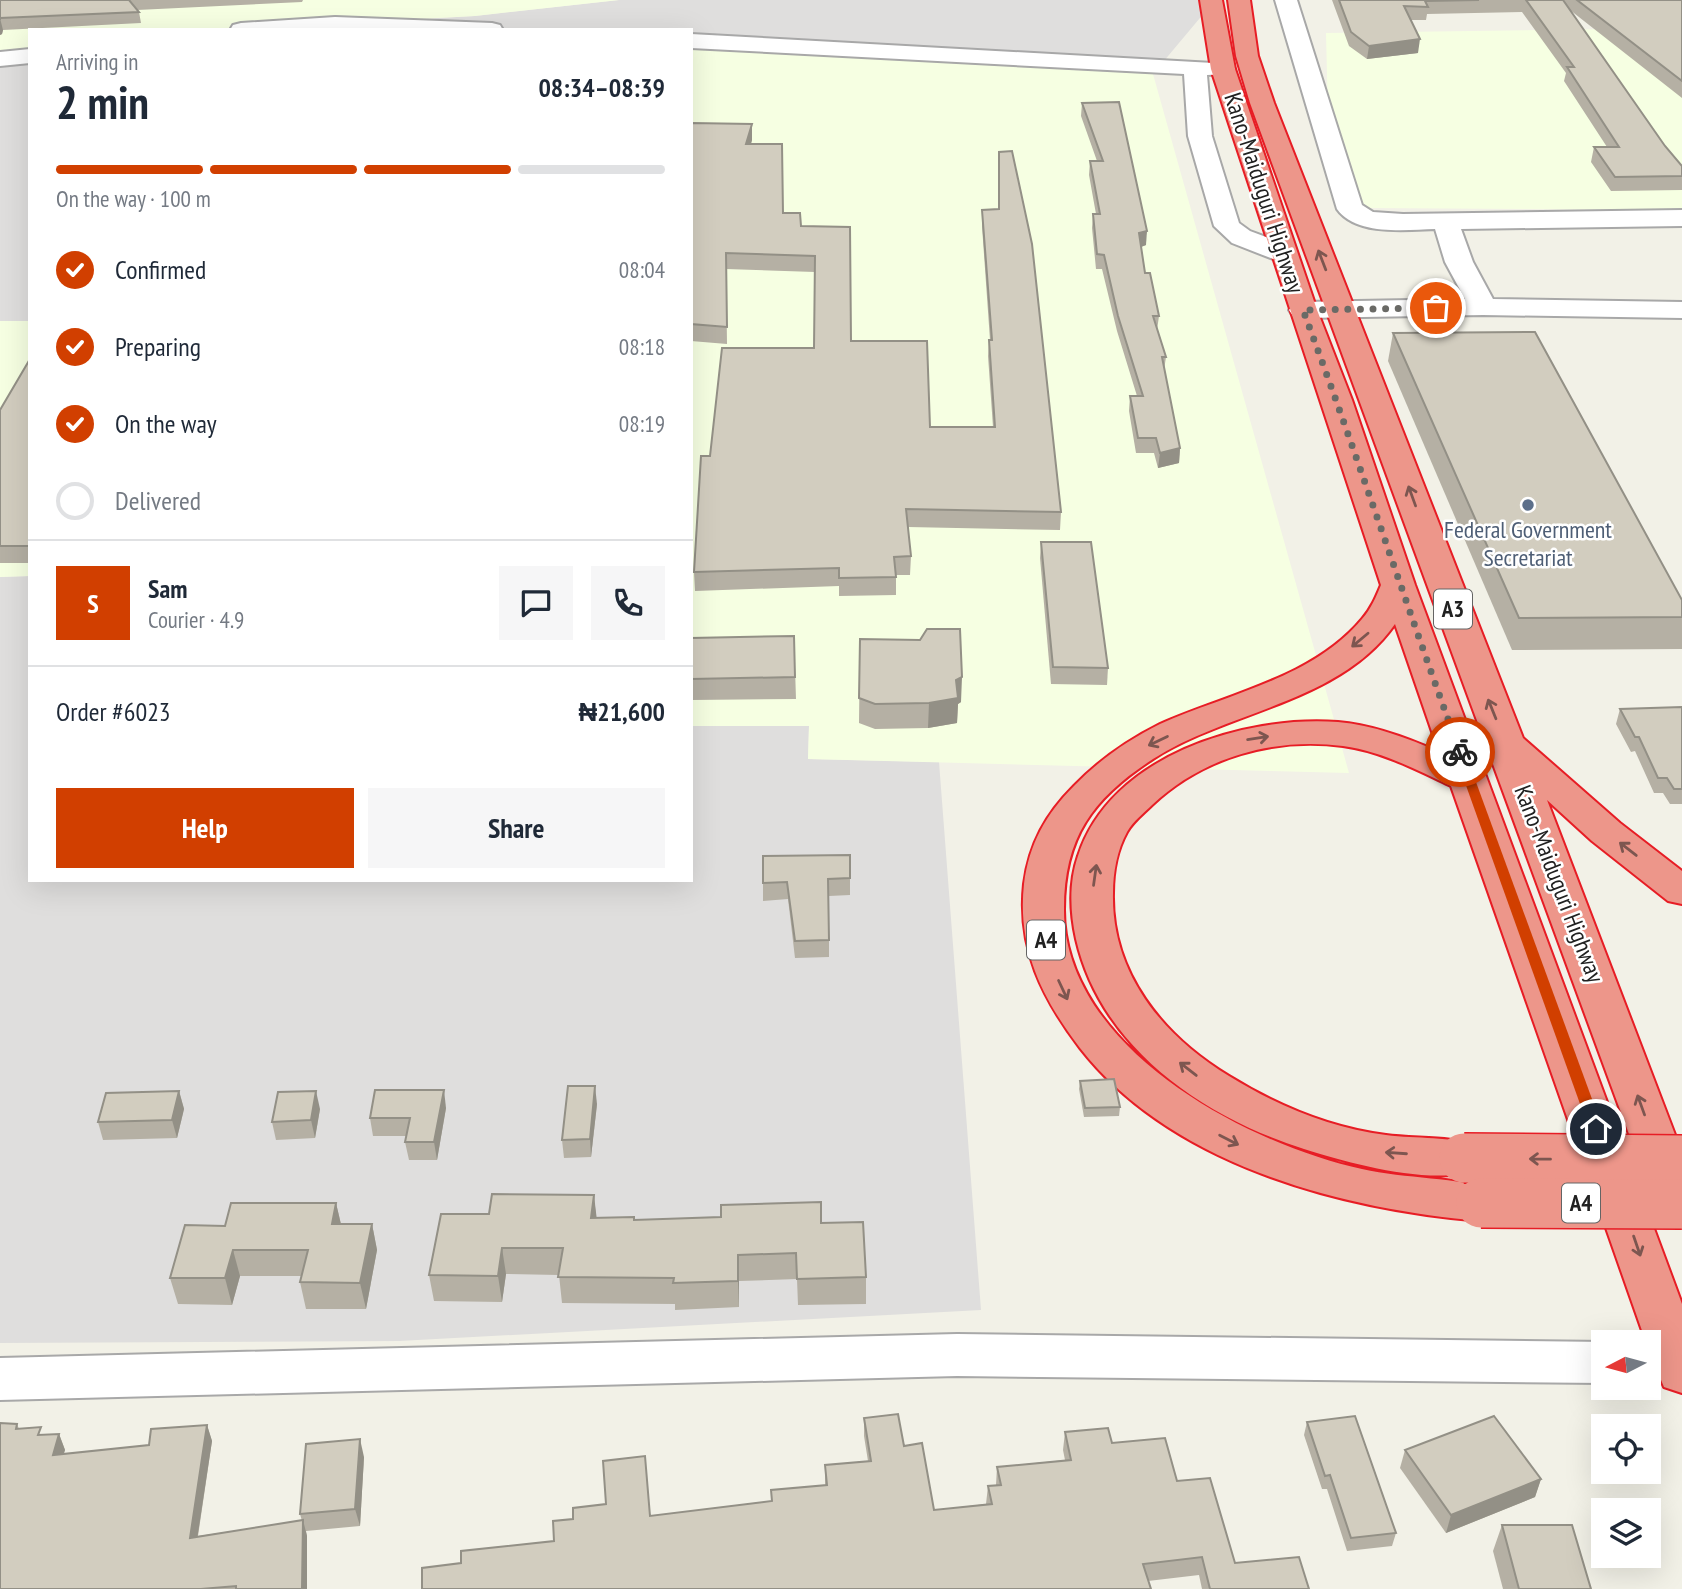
<!DOCTYPE html>
<meta charset="utf-8">
<style>
body{margin:0;font-family:"PT Sans Narrow",sans-serif;background:#f6f6f7;color:#1f2937;height:100vh;display:flex;flex-direction:column;font-size:26px;white-space:nowrap}
*{box-sizing:border-box;margin:0}
p{font-size:23px;color:#747a83}
.icon{flex:none;width:38px;height:38px;fill:none;stroke:currentColor;stroke-width:2;stroke-linecap:round;stroke-linejoin:round}
.map{position:relative;flex:1;overflow:hidden}
.panel{position:absolute;left:28px;top:28px;width:665px;height:854px;display:flex;flex-direction:column;background:#fff;border-radius:0px;box-shadow:0 7px 28px #0002}
.panel>*{flex:none}
.needle{width:46px;rotate:264deg}
.fabs{position:absolute;left:1591px;top:1330px;display:grid;gap:14px}
.fabs a{display:grid;place-items:center;width:70px;height:70px;border-radius:0px;background:#fff;box-shadow:0 7px 28px #0002;font-size:35px}
.pin{position:absolute;display:grid;place-items:center;width:60px;height:60px;color:#fff;margin:-30px;border:4px solid #fff;border-radius:50%;box-shadow:0 2px 7px #0007}
.courier{position:absolute;display:grid;place-items:center;width:70px;height:70px;margin:-35px;border:5px solid #d13f00;border-radius:50%;background:#fff;color:#222;box-shadow:0 2px 9px #0007}
.overview em{font-style:normal;font-weight:600}
.overview div{display:flex;flex-direction:column-reverse}
.overview{display:flex;align-items:center;justify-content:space-between;height:119px;padding:0 28px}
h1{font-size:46px;font-weight:600;line-height:52px}
.bar{display:grid;grid-template-columns:repeat(4,1fr);gap:10px 7px;align-content:center;height:84px;padding:0 28px}
.bar i{height:9px;border-radius:5px;background:#e0e1e3}
.bar .selected{background:#d13f00}
.bar p{grid-column:span 4}
.line{display:flex;align-items:center;gap:18px;padding:0 28px;border-top:2px solid #e0e1e3}
.line div{flex:1}
.round{display:grid;place-items:center;flex:none;width:74px;height:74px;border-radius:0px;background:#f6f6f7}
ol{padding:0 28px;list-style:none}
li{display:flex;align-items:center;gap:21px;height:77px}
li p{margin-inline-start:auto}
li .icon{padding:7px;border-radius:50%;background:#d13f00;color:#fff;stroke-width:4}
li:last-child{color:#747a83}
li i{width:38px;height:38px;border:4px solid #e0e1e3;border-radius:50%}
.action{display:flex;gap:14px;margin-top:auto;padding:14px 28px}
.action a{flex:1;height:80px;border-radius:0px;background:#d13f00;color:#fff;font-size:28px;font-weight:600;line-height:80px;text-align:center}
.action a+a{background:#f6f6f7;color:#1f2937}
.map>svg:first-child{display:block}
.residential{fill:#dfdedd}
.education{fill:#f6ffe2}
.lines{fill:none;stroke-linecap:round;stroke-linejoin:round}
.minor-casing{stroke:#a8a8a8;stroke-width:4}
.highway-casing{stroke:#e71d25;stroke-width:4}
.minor{fill:#fff;fill-rule:evenodd}
.highway{fill:#ed968a;fill-rule:evenodd}
.highway-bridge-casing{stroke:#e71d25;stroke-width:52;stroke-linecap:butt}
.highway-bridge{stroke:#ed968a;stroke-width:49}
.wall{fill:#b5b0a4}
.shaded-wall{fill:#939086}
.building{fill:#d2cdbf;stroke:#939086;stroke-width:2}
.oneway{stroke:#7d5650}
.route{fill:#d13f00}
.done{stroke:#6a6a66;stroke-width:7;stroke-dasharray:0 12.6}
.service-dot{fill:#5c6f8a;stroke:#fff;stroke-width:2.5}
.labels{text-anchor:middle;stroke-width:5;stroke-linejoin:round;paint-order:stroke}
.shield{fill:#fff;stroke:#646464;stroke-width:2}
.shield-label{font-size:23px;font-weight:bold;fill:#212121}
.street-label{font-size:24px;fill:#212121;stroke:#fff}
.service-label{font-size:24px;fill:#4e5e75;stroke:#fff}
</style>
<div class="map">
<svg width="1682" height="1589" viewBox="0 0 1682 1589">
<rect width="100%" height="100%" fill="#f2f1e7"/>
<g class="residential">
<path d="M619 0H1215L1153 74 691 50V30H215L475 16Z"/>
<path d="M30 49V321H0V53Z"/>
<path d="M30 576V880H691V726H809L808 759 939 762 981 1310 399 1341 0 1343V577Z"/>
</g>
<g class="education">
<path d="M0 0H619L475 16 215 30H30V49L0 53Z"/>
<path d="M1682 28V210L1362 208 1328 115 1326 33Z"/>
<path d="M691 49 1153 74 1349 773 808 759 809 726H691Z"/>
<path d="M0 321H30V576L0 577Z"/>
</g>
<g class="lines">
<defs>
<g id="minor">
<path d="M1275 0H1297L1362 205 1373 212 1403 214 1682 210V226L1461 229 1473 262 1493 299 1682 302V318L1483 315 1303 318 1293 316 1289 310 1293 304 1303 302 1465 299 1445 262 1435 229C1406 230 1356 236 1337 209Z"/>
<path d="M335 17 492 23 500 25 503 30H230L233 25 241 23Z"/>
<path d="M691 34 1231 64 1235 69 1231 74 1207 75 1212 136 1239 223 1250 231 1293 247 1296 253 1293 259 1283 261 1273 259 1232 243 1214 226 1188 136 1184 74 691 48Z"/>
<path d="M30 49V63L0 66V52Z"/>
<path d="M957 1334 1606 1342H1603V1383L957 1376 0 1400V1358Z"/>
</g>
<g id="highway">
<path d="M1200 0H1222L1235 69 1317 310 1352 400 1415 585 1682 1304V1393L1664 1387 1648 1349V1342H1646L1451 786C1417 770 1381 751 1343 746 1274 737 1203 757 1152 805 1144 813 1133 821 1127 832 1117 850 1113 873 1113 893 1111 973 1163 1036 1229 1076 1276 1105 1330 1128 1386 1135 1417 1139 1450 1136 1480 1146L1487 1158 1480 1170C1430 1186 1353 1164 1304 1149 1203 1117 1101 1048 1076 939 1070 912 1069 882 1078 856 1110 756 1244 715 1338 722 1373 725 1408 738 1439 752L1395 624C1340 703 1229 710 1153 759 1093 798 1064 837 1064 909 1063 1047 1246 1144 1362 1169 1406 1179 1456 1177 1498 1190L1505 1203 1498 1216 1481 1221C1341 1209 1171 1165 1080 1048 1042 998 1017 948 1024 884 1029 844 1046 814 1074 786 1099 760 1128 740 1160 724 1227 694 1313 678 1362 619 1371 609 1376 597 1381 585L1211 69Z"/>
<path d="M1228 0H1250L1258 56 1274 103 1523 738 1620 823 1682 871V904L1668 901 1592 841 1547 800 1682 1153V1197L1670 1201 1653 1196 1647 1183 1250 103 1236 56Z"/>
</g>
</defs>
<use href="#minor" class="minor-casing"/>
<use href="#highway" class="highway-casing"/>
<use href="#minor" class="minor"/>
<use href="#highway" class="highway"/>
<defs>
<g id="highway-bridge">
<path d="M1464 1158 1682 1160"/>
<path d="M1481 1203 1682 1204"/>
</g>
</defs>
<use href="#highway-bridge" class="highway-bridge-casing"/>
<use href="#highway-bridge" class="highway-bridge"/>
</g>
<g class="wall">
<path d="M0 0H303L302 2 137 10 139 12 141 23 3 30 2 34 0 35Z"/>
<path d="M1332 0H1682V98L1570 10 1665 146 1682 166V190L1611 191 1591 162 1594 147H1607L1564 81 1566 73 1522 12 1427 14 1426 20H1411L1418 53 1367 59 1349 46Z"/>
<path d="M1082 103 1146 245 1141 247 1145 273 1159 316 1157 330 1166 357 1164 370 1180 448 1179 463 1158 468 1154 453H1136L1129 411 1130 396H1137L1117 331 1102 269H1096L1092 228 1093 214H1096L1089 175 1090 161H1097L1081 116Z"/>
<path d="M691 123 752 124V140L751 144 783 213 801 226 850 227 851 341 930 427H993L988 356 989 340H990L982 226V210L999 209V152L1061 512 1060 530 908 527 911 556 910 575H896V595L839 596V586L695 591 694 572 710 456 814 348 815 272 726 269 727 344 691 341Z"/>
<path d="M1393 333 1682 600V649L1512 650 1388 361Z"/>
<path d="M30 359V563H0V410Z"/>
<path d="M1041 542 1108 668 1107 685 1051 684 1040 558Z"/>
<path d="M794 636 796 699 691 700V638Z"/>
<path d="M860 639 961 702 958 704 957 723 928 728 875 729 859 723Z"/>
<path d="M1682 707V804H1670L1663 793H1654L1635 751 1631 752 1616 724 1620 709Z"/>
<path d="M763 856 850 878V895L829 896V957L795 958 788 899 763 901Z"/>
<path d="M1080 1081 1120 1107 1119 1116 1084 1117 1079 1089Z"/>
<path d="M179 1091 184 1109 177 1138 103 1140 98 1122Z"/>
<path d="M597 1104 591 1157 564 1158 562 1140Z"/>
<path d="M446 1108 437 1160H409L405 1142 407 1136H373L370 1118Z"/>
<path d="M320 1109 315 1138 276 1140 272 1122Z"/>
<path d="M594 1195 596 1218 634 1220 821 1223 866 1277V1304L798 1305 797 1279 739 1281V1307L675 1310V1304L562 1303 559 1275 506 1274 502 1302 434 1301 429 1275 489 1214Z"/>
<path d="M336 1203 341 1224H372L377 1250 366 1309H306L300 1282 301 1276H240L232 1305 178 1304 170 1278 225 1226Z"/>
<path d="M864 1418 904 1446 934 1510 986 1504 988 1486 996 1485 997 1467 1065 1460 1063 1450 1065 1432 1112 1443 1177 1481 1235 1563 1309 1589H1202L1199 1575 1148 1581 461 1563 554 1541 650 1516 771 1501V1490L825 1486V1465L868 1461 864 1436Z"/>
<path d="M1307 1422 1396 1533 1392 1546 1347 1551 1327 1489H1322L1304 1435Z"/>
<path d="M17 1424 19 1429 44 1435 59 1434 65 1450 63 1454 149 1445 207 1425 212 1441 198 1536 302 1521 300 1514 364 1457 360 1526 306 1531 307 1536V1589H0Z"/>
<path d="M1405 1450 1541 1479 1535 1497 1446 1533 1400 1468Z"/>
<path d="M1502 1525 1591 1589H1503L1493 1551Z"/>
</g>
<g class="shaded-wall">
<path d="M0 18 3 30 2 34 0 35Z"/>
<path d="M1420 39 1418 53 1367 59 1369 46Z"/>
<path d="M752 124V140L746 159V144Z"/>
<path d="M1147 231 1146 245 1138 248 1139 233Z"/>
<path d="M1180 448 1179 463 1158 468 1160 453Z"/>
<path d="M962 677 961 702 958 704 957 723 928 728 929 703 956 680Z"/>
<path d="M595 1086 597 1104 591 1157 590 1139Z"/>
<path d="M444 1090 446 1108 437 1160 434 1142Z"/>
<path d="M179 1091 184 1109 177 1138 172 1120Z"/>
<path d="M316 1091 320 1109 315 1138 311 1120Z"/>
<path d="M594 1195 597 1221 591 1218Z"/>
<path d="M336 1203 342 1229 332 1224Z"/>
<path d="M372 1224 377 1250 366 1309 360 1283Z"/>
<path d="M502 1248 506 1274 502 1302 498 1276Z"/>
<path d="M233 1250 240 1276 232 1305 225 1278Z"/>
<path d="M738 1255 739 1281V1307L738 1281Z"/>
<path d="M207 1425 212 1441 195 1553 190 1538Z"/>
<path d="M59 1434 65 1450 59 1471 53 1455Z"/>
<path d="M360 1439 364 1457 360 1526 355 1509Z"/>
<path d="M1541 1479 1535 1497 1446 1533 1451 1515Z"/>
<path d="M303 1520 307 1536V1589H302Z"/>
</g>
<g class="building">
<path d="M0 0H129L139 12 0 18V20Z"/>
<path d="M1339 0H1479L1425 1 1428 7 1404 6 1420 39 1369 46 1351 32Z"/>
<path d="M1526 0H1563L1665 146 1682 166V176L1615 177 1594 147H1619L1567 67H1574Z"/>
<path d="M1577 0H1682V81Z"/>
<path d="M1119 102 1147 231 1139 233 1145 273H1150L1159 316H1153L1166 357H1162L1180 448 1160 453 1156 438H1138L1130 396H1143L1118 316 1104 255 1097 254 1093 214H1100L1090 161H1103L1082 103Z"/>
<path d="M691 123 752 124 746 144H782L783 213H800L801 226 850 227 851 341H927L930 427H995L989 340H992L982 210 999 209V152L1012 151 1032 244 1061 512 906 509 911 556 894 557 896 577 839 578V568L694 572 701 456H710L722 348H814L815 256 726 253 727 327 691 324Z"/>
<path d="M1535 332 1682 600V617L1519 618 1393 333Z"/>
<path d="M30 359V546H0V410Z"/>
<path d="M1041 542H1091L1108 668 1053 667Z"/>
<path d="M927 629H960L962 677 956 680 958 698 929 703 875 704 859 698 860 639 920 640Z"/>
<path d="M794 636 795 677 691 679V638Z"/>
<path d="M1682 707V789H1674L1667 778H1658L1639 737H1635L1620 709Z"/>
<path d="M850 855V878L828 879 829 940 795 941 787 882 763 883V856Z"/>
<path d="M1114 1079 1120 1107 1085 1108 1080 1081Z"/>
<path d="M568 1086H595L590 1139 562 1140Z"/>
<path d="M375 1090H444L434 1142H405L410 1118H370Z"/>
<path d="M179 1091 172 1120 98 1122 106 1093Z"/>
<path d="M316 1091 311 1120 272 1122 278 1092Z"/>
<path d="M492 1194 594 1195 591 1218 634 1217V1220L721 1217V1205L821 1202V1223L863 1222 866 1277 797 1279 796 1253 738 1255V1281L673 1283 674 1278 558 1277 563 1248H502L498 1276 429 1275 441 1214H489Z"/>
<path d="M231 1203H336L332 1224H372L360 1283 300 1282 308 1250H233L225 1278H170L185 1225 225 1226Z"/>
<path d="M898 1414 904 1446 922 1443 934 1510 992 1504 988 1486 1001 1485 997 1467 1071 1460 1065 1432 1108 1428 1112 1443 1165 1438 1177 1481 1210 1478 1235 1563 1299 1557 1309 1589H1210L1202 1557 1143 1564 1151 1589H422V1568L461 1563V1551L554 1541 553 1521 573 1519V1508L606 1504 603 1461 645 1456 650 1516 772 1501 771 1490 827 1485 825 1465 871 1461 864 1418Z"/>
<path d="M1355 1416 1396 1533 1351 1538 1330 1475 1325 1476 1307 1422Z"/>
<path d="M1494 1416 1541 1479 1451 1515 1405 1450Z"/>
<path d="M0 1423 17 1424 16 1429 41 1427 38 1435 59 1434 53 1455 149 1445 151 1429 207 1425 190 1538 303 1520 302 1589H236V1586L201 1589H0Z"/>
<path d="M360 1439 355 1509 300 1514 306 1444Z"/>
<path d="M1502 1525H1572L1591 1589H1519Z"/>
</g>
<defs><path id="oneway-shaft" d="M-6 0H5M1.5-3L5.5 0L1.5 3" fill="none" stroke-width="1.6" stroke-linecap="round" stroke-linejoin="round" transform="scale(1.75)"/></defs>
<g class="oneway">
<use href="#oneway-shaft" transform="translate(1322 260) rotate(-111)"/>
<use href="#oneway-shaft" transform="translate(1412 496) rotate(-110)"/>
<use href="#oneway-shaft" transform="translate(1360 640) rotate(140)"/>
<use href="#oneway-shaft" transform="translate(1492 709) rotate(-112)"/>
<use href="#oneway-shaft" transform="translate(1258 738) rotate(-9)"/>
<use href="#oneway-shaft" transform="translate(1158 741) rotate(154)"/>
<use href="#oneway-shaft" transform="translate(1628 849) rotate(-142)"/>
<use href="#oneway-shaft" transform="translate(1095 875) rotate(-82)"/>
<use href="#oneway-shaft" transform="translate(1063 990) rotate(65)"/>
<use href="#oneway-shaft" transform="translate(1188 1069) rotate(-142)"/>
<use href="#oneway-shaft" transform="translate(1641 1105) rotate(-110)"/>
<use href="#oneway-shaft" transform="translate(1229 1140) rotate(27)"/>
<use href="#oneway-shaft" transform="translate(1396 1153) rotate(-176)"/>
<use href="#oneway-shaft" transform="translate(1540 1159) rotate(-179)"/>
<use href="#oneway-shaft" transform="translate(1637 1246) rotate(71)"/>
</g>
<path class="route" d="M1460 749 1465 752 1603 1129 1601 1132H1591L1589 1129 1454 752Z"/>
<g class="lines">
<path class="done" d="M1436 308 1303 310C1358 457 1406 605 1460 752"/>
</g>
<circle class="service-dot" cx="1528" cy="505" r="7"/>
<g class="labels">
<g class="shield">
<rect x="1434" y="589.5" width="38" height="39" rx="5"/>
<rect x="1027" y="920.5" width="38" height="39" rx="5"/>
<rect x="1562" y="1183.5" width="38" height="39" rx="5"/>
</g>
<g class="shield-label">
<text x="1453" y="617">A3</text>
<text x="1046" y="948">A4</text>
<text x="1581" y="1211">A4</text>
</g>
<g class="street-label">
<text transform="translate(1264 193) rotate(72)" y="8">Kano-Maiduguri Highway</text>
<text transform="translate(1559 884) rotate(69)" y="8">Kano-Maiduguri Highway</text>
</g>
<g class="service-label">
<text x="1528" y="538">Federal Government<tspan x="1528" dy="28">Secretariat</tspan></text>
</g>
</g>
</svg>
<div class="fabs">
<a><svg class="needle" viewBox="-14 -14 28 28"><path d="M0-13l5 13h-10z" fill="#e53935"/><path d="M0 13l5-13h-10z" fill="#747a83"/></svg></a>
<a><svg class="icon" aria-label="locate" viewBox="0 0 24 24"><circle cx="12" cy="12" r="6"/><path d="M12 2v4M12 18v4M2 12h4M18 12h4"/></svg></a>
<a><svg class="icon" aria-label="layers" viewBox="0 0 24 24"><path d="M12 4l9 5-9 5-9-5zM3 14l9 5 9-5"/></svg></a>
</div>
<div class="pin" style="left:1436px;top:308px;background:#ea580c"><svg class="icon" aria-label="bag" viewBox="0 0 24 24"><path d="M5 8h14l-1 12H6zM9 8a3 3 0 0 1 6 0"/></svg></div>
<div class="pin" style="left:1596px;top:1129px;background:#1f2937"><svg class="icon" aria-label="home" viewBox="0 0 24 24"><path d="M3 11l9-7 9 7M6 9v11h12V9"/></svg></div>
<div class="courier" style="left:1460px;top:752px"><svg class="icon" aria-label="bike" viewBox="0 0 24 24"><circle cx="6" cy="16" r="4"/><circle cx="18" cy="16" r="4"/><path d="M6 16l4-8h5l3 8M10 8l3 8H6M13 5h3"/></svg></div>
<section class="panel">
<div class="overview"><div><h1>2 min</h1><p>Arriving in</p></div><em>08:34–08:39</em></div>
<div class="bar"><i class="selected"></i><i class="selected"></i><i class="selected"></i><i></i><p>On the way · 100 m</p></div>
<ol>
<li><svg class="icon" aria-label="check" viewBox="0 0 24 24"><path d="M5 12l5 5 9-10"/></svg>Confirmed<p>08:04</p></li>
<li><svg class="icon" aria-label="check" viewBox="0 0 24 24"><path d="M5 12l5 5 9-10"/></svg>Preparing<p>08:18</p></li>
<li><svg class="icon" aria-label="check" viewBox="0 0 24 24"><path d="M5 12l5 5 9-10"/></svg>On the way<p>08:19</p></li>
<li><i></i>Delivered</li>
</ol>
<div class="line" style="height:126px"><b class="round" style="background:#d13f00;color:#fff">S</b><div><b>Sam</b><p>Courier · 4.9</p></div><a class="round"><svg class="icon" aria-label="chat" viewBox="0 0 24 24"><path d="M4 5h16v11H9l-5 4z"/></svg></a><a class="round"><svg class="icon" aria-label="phone" viewBox="0 0 24 24"><path d="M5 4h4l2 5-3 2q2 4 5 5l2-3 5 2v4C11 20 4 13 5 4z"/></svg></a></div>
<div class="line" style="height:91px"><div>Order #6023</div><b>₦21,600</b></div>
<div class="action"><a>Help</a><a>Share</a></div>
</section>
</div>
